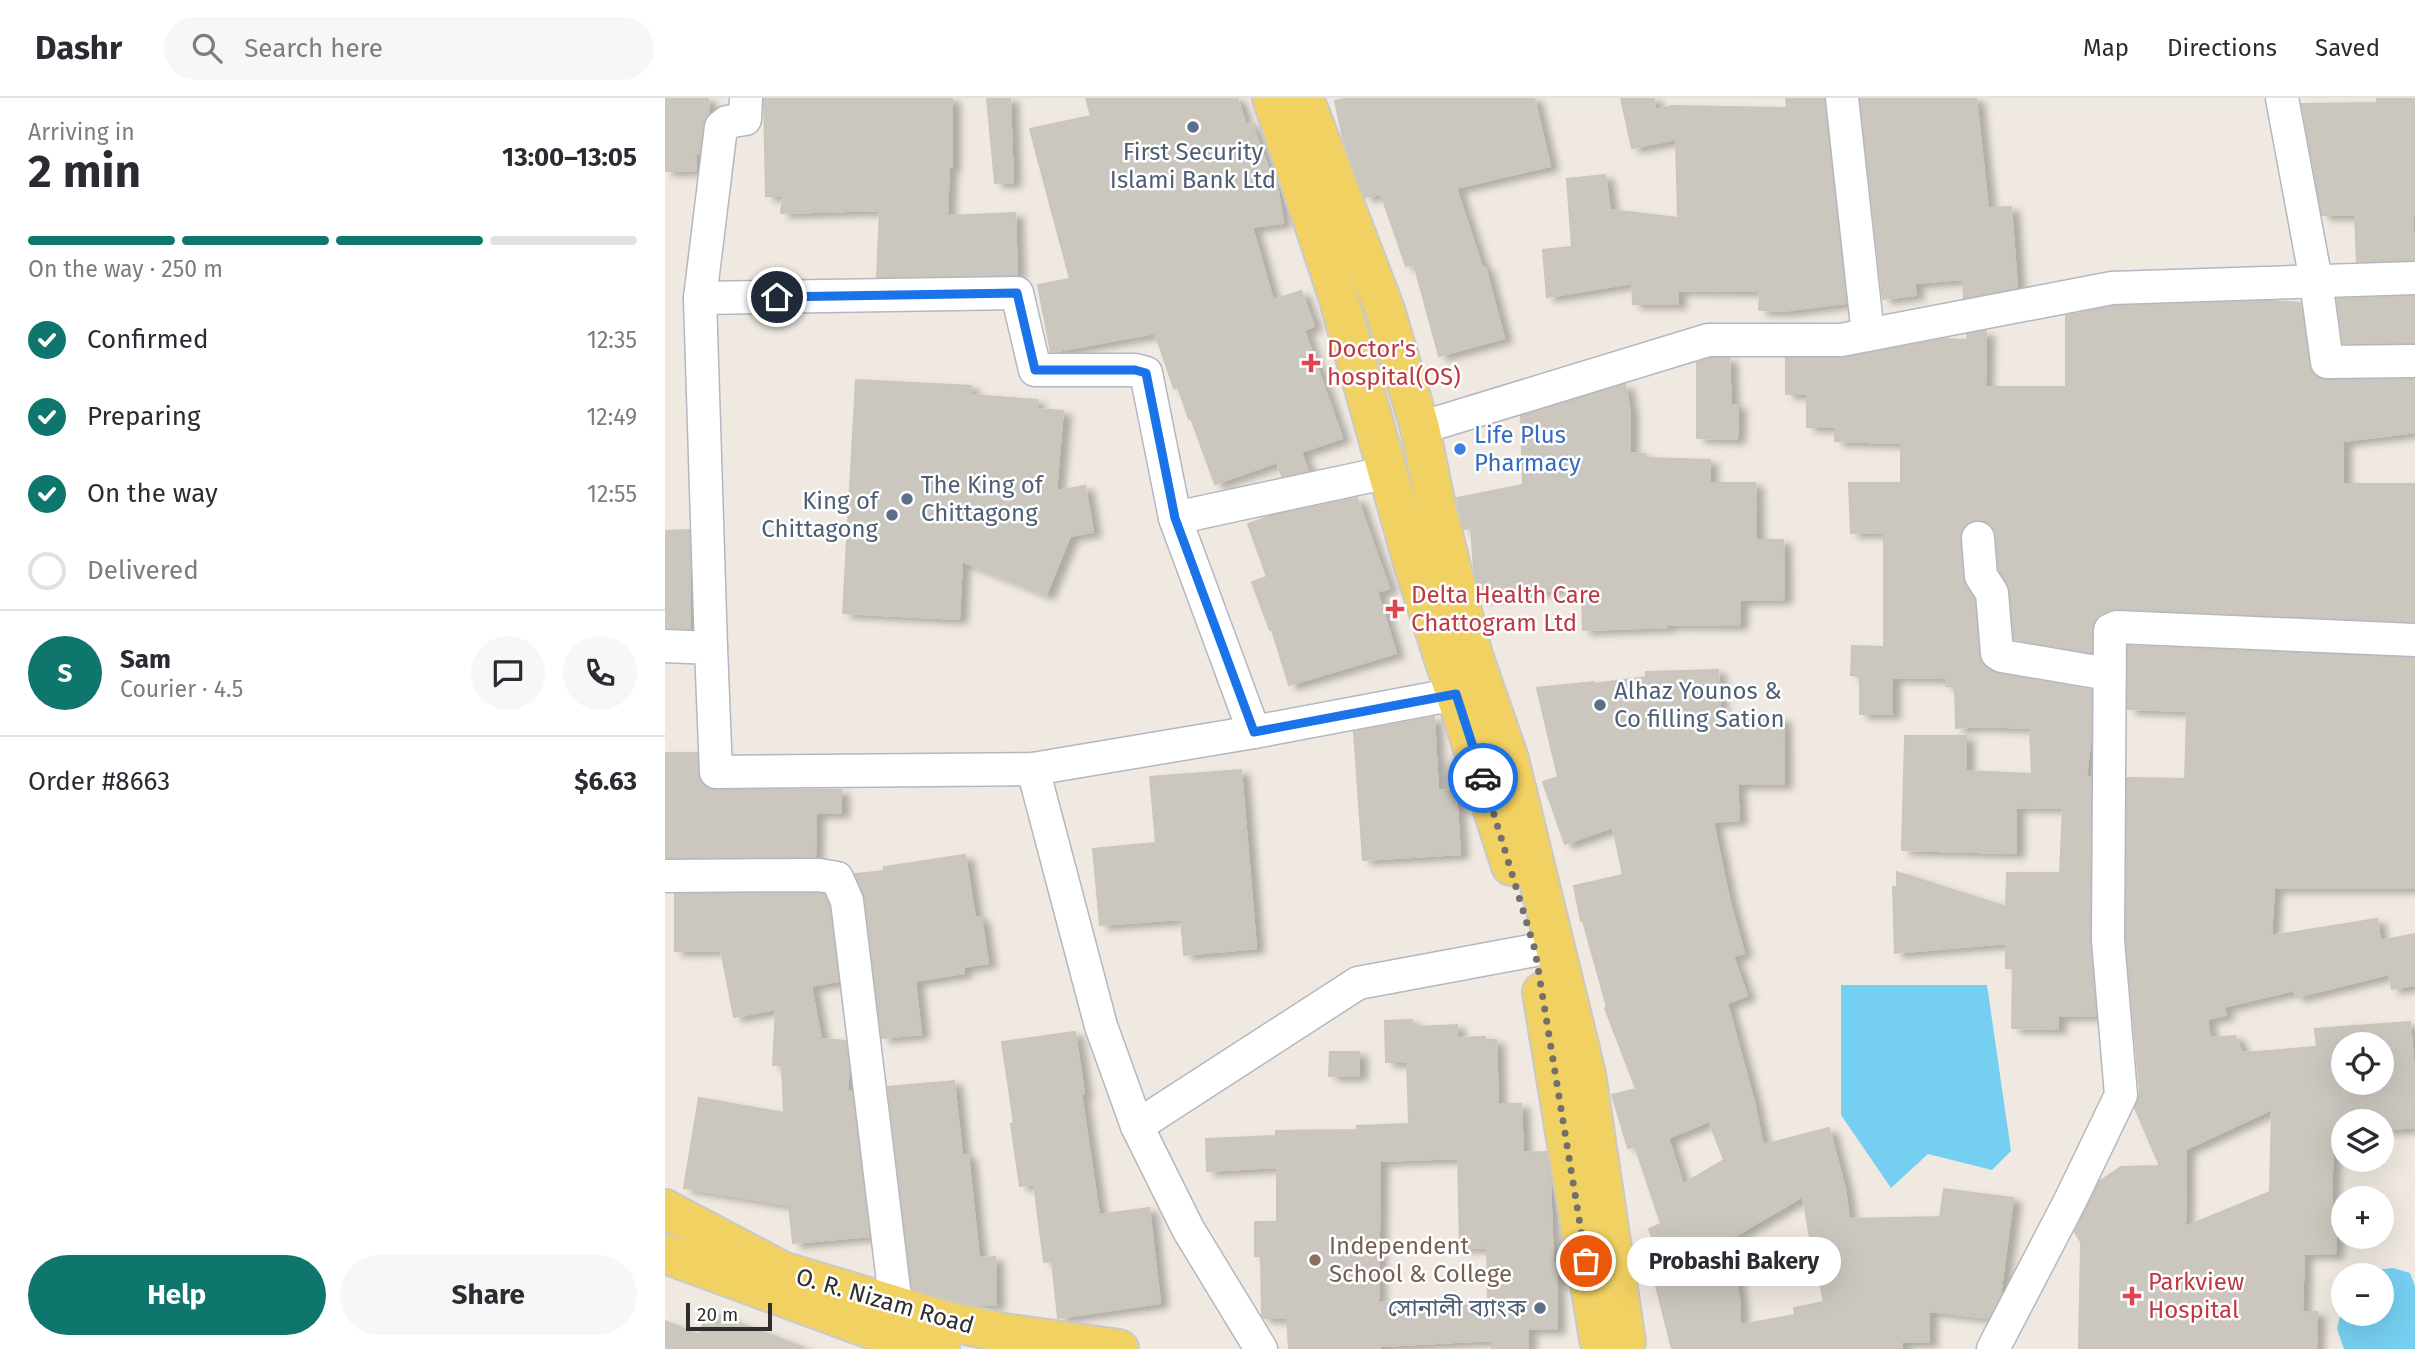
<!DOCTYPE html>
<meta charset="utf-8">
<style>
body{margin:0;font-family:"Fira Sans","Noto Sans Bengali",sans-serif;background:#f7f7f7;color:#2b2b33;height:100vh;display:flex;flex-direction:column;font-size:26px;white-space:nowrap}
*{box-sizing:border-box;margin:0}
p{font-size:23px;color:#7c7c81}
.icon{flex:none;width:38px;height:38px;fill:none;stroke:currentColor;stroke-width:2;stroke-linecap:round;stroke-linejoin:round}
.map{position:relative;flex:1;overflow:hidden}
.drawer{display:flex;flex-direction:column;background:#fff;width:665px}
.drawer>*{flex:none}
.buttons{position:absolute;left:1666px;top:934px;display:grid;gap:14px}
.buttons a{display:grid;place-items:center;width:63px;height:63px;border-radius:50%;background:#fff;box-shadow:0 7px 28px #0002;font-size:35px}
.scale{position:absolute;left:21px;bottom:18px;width:86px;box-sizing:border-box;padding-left:7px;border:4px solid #2e2e2e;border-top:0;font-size:19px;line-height:24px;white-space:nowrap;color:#2e2e2e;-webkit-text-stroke:5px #fff;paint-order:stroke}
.pin{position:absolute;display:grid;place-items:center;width:60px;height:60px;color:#fff;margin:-30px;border:4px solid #fff;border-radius:50%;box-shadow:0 2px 7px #0007}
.courier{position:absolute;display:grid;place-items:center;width:70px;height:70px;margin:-35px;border:5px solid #1a73e8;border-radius:50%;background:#fff;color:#222;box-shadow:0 2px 9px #0007}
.bubble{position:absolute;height:49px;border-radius:24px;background:#fff;box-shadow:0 7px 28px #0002;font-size:23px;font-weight:700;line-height:49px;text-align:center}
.head em{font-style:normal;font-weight:700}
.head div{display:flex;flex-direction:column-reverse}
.head{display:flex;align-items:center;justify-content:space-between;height:119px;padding:0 28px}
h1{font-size:46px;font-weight:700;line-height:52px}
.bar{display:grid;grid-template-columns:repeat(4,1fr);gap:10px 7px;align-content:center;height:84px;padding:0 28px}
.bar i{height:9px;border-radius:5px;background:#e1e1e2}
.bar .current{background:#0f766e}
.bar p{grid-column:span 4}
.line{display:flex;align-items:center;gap:18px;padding:0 28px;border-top:2px solid #e1e1e2}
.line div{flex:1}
.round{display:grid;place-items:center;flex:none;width:74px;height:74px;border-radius:37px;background:#f7f7f7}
ol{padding:0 28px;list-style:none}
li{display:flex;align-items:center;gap:21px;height:77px}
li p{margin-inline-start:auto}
li .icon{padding:7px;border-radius:50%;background:#0f766e;color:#fff;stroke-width:4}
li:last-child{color:#7c7c81}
li i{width:38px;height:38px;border:4px solid #e1e1e2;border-radius:50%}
.action{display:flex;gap:14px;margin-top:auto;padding:14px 28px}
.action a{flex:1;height:80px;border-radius:42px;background:#0f766e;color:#fff;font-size:28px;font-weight:700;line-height:80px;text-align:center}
.action a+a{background:#f7f7f7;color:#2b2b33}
header{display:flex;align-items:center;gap:42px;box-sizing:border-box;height:98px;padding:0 35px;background:#fff;border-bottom:2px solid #e1e1e2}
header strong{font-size:33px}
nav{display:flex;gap:38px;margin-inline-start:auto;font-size:24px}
.search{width:490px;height:63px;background:#f7f7f7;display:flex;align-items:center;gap:18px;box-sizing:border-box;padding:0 24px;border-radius:38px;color:#7c7c81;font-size:26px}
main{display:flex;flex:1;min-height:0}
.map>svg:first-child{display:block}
.water{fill:#75cff0}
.building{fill:#cbc7bf;stroke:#cbc5ba;stroke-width:2;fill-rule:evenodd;filter:url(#shadow)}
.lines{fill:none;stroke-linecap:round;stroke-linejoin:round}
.street-casing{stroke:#b4b7c1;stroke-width:35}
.primary-casing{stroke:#c9c9c9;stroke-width:42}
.street{stroke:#fff;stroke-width:32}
.primary{stroke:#f2d163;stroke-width:38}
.done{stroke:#726f6d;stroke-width:7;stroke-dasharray:0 12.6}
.route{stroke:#1a73e8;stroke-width:9}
.service-dot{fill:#5c6f8a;stroke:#fff;stroke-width:2.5}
.health-dot{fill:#e0444e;stroke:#fff;stroke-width:2.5}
.shop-dot{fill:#3f7fe0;stroke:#fff;stroke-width:2.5}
.education-dot{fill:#8d6e63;stroke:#fff;stroke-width:2.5}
.labels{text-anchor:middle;stroke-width:5;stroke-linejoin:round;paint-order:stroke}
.service-label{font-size:24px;fill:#4e5e75;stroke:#fff;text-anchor:start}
.health-label{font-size:24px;fill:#be3a42;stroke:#fff;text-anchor:start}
.shop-label{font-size:24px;fill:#366cbe;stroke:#fff;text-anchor:start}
.education-label{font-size:24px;fill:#785e54;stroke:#fff;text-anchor:start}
.street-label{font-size:24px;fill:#2e2e2e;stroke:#fff}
</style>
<header>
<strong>Dashr</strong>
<div class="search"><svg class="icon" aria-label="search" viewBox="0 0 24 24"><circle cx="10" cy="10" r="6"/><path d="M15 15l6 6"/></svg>Search here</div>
<nav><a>Map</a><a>Directions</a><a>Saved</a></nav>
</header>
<main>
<section class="drawer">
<div class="head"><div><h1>2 min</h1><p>Arriving in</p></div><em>13:00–13:05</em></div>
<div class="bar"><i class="current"></i><i class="current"></i><i class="current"></i><i></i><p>On the way · 250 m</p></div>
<ol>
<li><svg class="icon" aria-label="check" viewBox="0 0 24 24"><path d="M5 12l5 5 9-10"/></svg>Confirmed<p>12:35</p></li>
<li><svg class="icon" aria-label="check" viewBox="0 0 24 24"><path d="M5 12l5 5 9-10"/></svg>Preparing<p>12:49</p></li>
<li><svg class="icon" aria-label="check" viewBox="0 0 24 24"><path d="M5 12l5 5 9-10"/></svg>On the way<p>12:55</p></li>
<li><i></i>Delivered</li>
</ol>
<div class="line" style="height:126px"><b class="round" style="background:#0f766e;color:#fff">S</b><div><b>Sam</b><p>Courier · 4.5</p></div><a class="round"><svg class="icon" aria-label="chat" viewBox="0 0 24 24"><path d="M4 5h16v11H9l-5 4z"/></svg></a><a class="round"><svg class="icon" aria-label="phone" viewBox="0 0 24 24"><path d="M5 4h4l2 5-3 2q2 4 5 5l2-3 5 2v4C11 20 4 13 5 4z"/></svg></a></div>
<div class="line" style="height:91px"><div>Order #8663</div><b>$6.63</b></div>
<div class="action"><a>Help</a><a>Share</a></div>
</section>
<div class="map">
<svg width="1750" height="1251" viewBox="0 0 1750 1251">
<defs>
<filter id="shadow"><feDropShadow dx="8" dy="4.5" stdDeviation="3.5" flood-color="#0004"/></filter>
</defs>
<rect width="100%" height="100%" fill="#efe9e1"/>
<g class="water">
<path d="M1176 887H1322L1346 1053 1327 1072 1263 1056 1226 1090 1176 1017Z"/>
<path d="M1728 1170 1745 1175 1750 1188V1251H1679L1672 1231 1678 1206V1216H1717V1178H1697L1703 1173Z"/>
</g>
<g class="building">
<path d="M0 0H43L44 15 38 27 34 55 30 56 31 72 0 73Z"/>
<path d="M99 0H287V69H284L282 118 350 115 352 177 212 179 215 112 116 115 118 98H101Z"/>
<path d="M322 0H345L348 84 330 85Z"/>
<path d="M421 0H572L581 27 586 25 607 80 611 81 618 125 587 129 608 202 636 193 649 228 639 232 677 340 636 354 643 373 617 378 612 364 550 386 526 320 524 321 513 289 509 290 490 235 386 254 373 187 405 181 365 31 426 18Z"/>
<path d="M685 0H869L885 68 791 90 817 169H820L839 240 774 258 749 166 741 168 716 96 700 99 678 40 670 3Z"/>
<path d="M956 0H989L990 12 1007 8 1122 10 1121 0H1159L1181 205 1118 213 1094 212 1095 193 1012 192 1013 206H968L967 185 882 199 878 152 907 149 902 81 940 77 945 112 1013 120 1011 41 967 50Z"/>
<path d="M1195 0H1311L1323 110 1346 109 1352 189 1299 200 1298 181 1249 185 1251 197 1218 201Z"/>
<path d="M1712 0H1749L1750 118H1747L1750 162 1692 164 1690 117H1657L1637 6 1712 5Z"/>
<path d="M1750 198V245H1678L1672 201Z"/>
<path d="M1606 203 1635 205 1644 266 1647 274 1653 280 1662 282 1750 281V334L1678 343V386H1750V524L1453 511 1438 515 1429 523 1427 532 1426 555 1349 541 1345 493 1334 472 1328 430 1321 424 1312 422 1302 425 1297 432 1295 441 1298 479 1309 501 1314 557 1317 565 1334 576 1426 592V637L1421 679H1426L1425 842 1431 917 1393 918V931L1347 930 1348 870H1341V845L1230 855 1228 789H1232V774L1341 809 1342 775H1395L1398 710 1351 709V755L1237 752 1240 638H1301V673L1367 676 1365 630 1317 628 1291 630 1290 588H1281V580L1227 579V616H1195V578L1186 577 1187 548 1219 549V434L1186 435 1184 385H1236V345L1170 343V329H1142V296H1121V260H1179L1279 241 1303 242 1302 236 1321 233 1320 289H1401V218L1449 208Z"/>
<path d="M1046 260H1064L1066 307H1073L1072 341 1032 340V265Z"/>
<path d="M191 282 306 288V297L372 302 371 311 398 313 391 393 420 388 428 434 405 438 381 497 297 463 294 521 178 515Z"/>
<path d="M960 286 965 315V355L980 356V360L1045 362 1044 385H1090L1091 442H1118L1119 501 1075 502 1074 527 1002 526V529L918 532 917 489 816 499 809 471 806 430 799 431 792 400 858 387 856 318Z"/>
<path d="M692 400 724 490 712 494 731 555 624 587 607 532H605L587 484 602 479 583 426 605 418Z"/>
<path d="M24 432 25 531 0 530V433Z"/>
<path d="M1463 548 1750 560V790H1609L1606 838 1712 821 1715 843 1750 836V887L1727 891 1724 876 1631 899 1629 892 1558 909 1561 917 1542 921 1545 940 1570 938 1577 955 1652 949 1650 931 1745 924 1750 985V1029L1717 1032V1024H1678V1035L1668 1036 1666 1115H1672L1670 1156H1639L1637 1214H1652L1651 1251H1414L1416 1144 1410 1134 1434 1084 1456 1069 1495 1068 1470 1010 1475 995 1461 841 1462 680 1520 681 1522 613 1463 611ZM1678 947H1717V985H1678ZM1607 1011 1605 1094 1520 1129 1521 1051Z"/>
<path d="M1053 572 1055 621 1118 620 1119 686H1072L1074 722 1048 724 1064 801 1079 855 1068 858 1082 898 1062 905 1089 1004 1098 1047 1164 1030 1180 1091 1184 1121 1275 1119 1279 1091 1348 1100 1335 1198 1323 1220 1264 1213V1244H1237V1251H1007L988 1176 1000 1173 984 1131 996 1126 970 1048 963 1050 947 997 971 991 940 910 942 909 918 823H916L909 788 958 777 948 729 900 746 878 684 893 679 872 590 929 584V586L981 579V574ZM1044 1023 1059 1062 1018 1086 1003 1040ZM1138 1098 1145 1140 1159 1204 1129 1210 1130 1217 1075 1227V1207L1065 1141Z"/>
<path d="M769 619 773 693 791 692 795 756 698 762 689 634Z"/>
<path d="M0 655H32L35 683 42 690 51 692H176V715H151L150 759 0 760Z"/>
<path d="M576 672 591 850 519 857 516 821 435 827 428 751 491 745 485 679Z"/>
<path d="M300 757 310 820 316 819 323 865 298 869 299 875 250 883 256 936 217 940 200 801 190 776 219 773V769Z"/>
<path d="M153 795 159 796 164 808 173 883 146 888 156 941 180 943 184 970 182 993H186L204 1138 128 1145 124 1107 19 1090 34 1000 119 1015 117 967H108L111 911 69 919 56 852 10 853V796Z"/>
<path d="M747 922 748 929 792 927V940L820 939V942H831L833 1006H856L858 1055 881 1054 885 1080 888 1165H891L892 1231H863V1251H827V1242L715 1248V1251H624L622 1220H599L597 1217 596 1158H590V1124H612V1069L542 1073 541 1041 611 1038V1033L692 1032V1028L744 1026 742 964H721L720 923ZM793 1060 795 1150 822 1149 823 1203 713 1205 715 1063Z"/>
<path d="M410 934 419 996H416L434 1117 484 1110 495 1205 393 1220 387 1163 379 1164 369 1086 355 1088 346 1026 349 1025 337 944Z"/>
<path d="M665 954H694V978H664Z"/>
<path d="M289 983 297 1057H303L314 1160 330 1159 331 1207H313L247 1190 223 989Z"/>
<path d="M43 1213 137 1249V1251H0V1223L34 1237Z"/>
</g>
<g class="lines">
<defs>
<g id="street">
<path d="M1177 0 1203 237"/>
<path d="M1617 0 1651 183 1662 264 1750 263"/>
<path d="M35 200 352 195 370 272H470L481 275 510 420"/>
<path d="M755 330 1043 242H1176L1447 190 1750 180"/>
<path d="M1313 440 1316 478 1327 495 1332 555 1337 558 1443 576"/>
<path d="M0 548 46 550 51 674 368 671 589 634 510 420 724 374"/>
<path d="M46 550 35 200 56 29 62 24 80 21 81 0"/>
<path d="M589 634 791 596"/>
<path d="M368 671 436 928 472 1028 523 1131 596 1251"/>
<path d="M0 778 154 777 172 780 182 803 231 1208"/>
<path d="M472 1028 693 885 870 852"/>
<path d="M1328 1251 1405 1103 1456 997 1443 842 1445 532 1452 529 1750 542"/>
</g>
<g id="primary">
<path d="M607 0 673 198 749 468 846 768"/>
<path d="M639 0 720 212 755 330 771 408 808 557 844 661 921 976 961 1244"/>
<path d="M877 894 934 1241"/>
<path d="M0 1111 117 1173 278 1222 339 1235 454 1251"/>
<path d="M0 1156 236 1242 275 1251"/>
</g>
</defs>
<use href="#street" class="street-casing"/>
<use href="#primary" class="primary-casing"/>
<use href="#street" class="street"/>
<use href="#primary" class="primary"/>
</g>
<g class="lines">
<path class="done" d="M818 680 870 852 921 1163"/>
<path class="route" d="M112 199 352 195 370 272H470L481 275 510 420 589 634 791 596 818 680"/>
</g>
<g class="service-dot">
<circle cx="528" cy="29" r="7"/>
<circle cx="242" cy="401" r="7"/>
<circle cx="227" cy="417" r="7"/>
<circle cx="935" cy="607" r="7"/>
<circle cx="875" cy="1210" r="7"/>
</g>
<g class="health-dot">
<path d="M642.5 254.5h7v7h7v7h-7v7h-7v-7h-7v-7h7z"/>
<path d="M726.5 500.5h7v7h7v7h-7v7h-7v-7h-7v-7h7z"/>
<path d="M1463.5 1187.5h7v7h7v7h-7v7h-7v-7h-7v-7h7z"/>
</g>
<circle class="shop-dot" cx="795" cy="351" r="7"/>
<circle class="education-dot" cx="650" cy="1162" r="7"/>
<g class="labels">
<g class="service-label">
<text x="528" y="62" text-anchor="middle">First Security<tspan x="528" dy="28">Islami Bank Ltd</tspan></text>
<text x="256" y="395">The King of<tspan x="256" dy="28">Chittagong</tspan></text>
<text x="213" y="411" text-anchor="end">King of<tspan x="213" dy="28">Chittagong</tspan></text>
<text x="949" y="601">Alhaz Younos &amp;<tspan x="949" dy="28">Co filling Sation</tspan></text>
<text x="861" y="1218" text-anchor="end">সোনালী ব্যাংক</text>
</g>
<g class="health-label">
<text x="662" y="259">Doctor's<tspan x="662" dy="28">hospital(OS)</tspan></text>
<text x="746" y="505">Delta Health Care<tspan x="746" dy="28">Chattogram Ltd</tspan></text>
<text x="1483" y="1192">Parkview<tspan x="1483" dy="28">Hospital</tspan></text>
</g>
<g class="shop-label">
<text x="809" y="345">Life Plus<tspan x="809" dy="28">Pharmacy</tspan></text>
</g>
<g class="education-label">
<text x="664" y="1156">Independent<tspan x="664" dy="28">School &amp; College</tspan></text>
</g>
<g class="street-label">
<text transform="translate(220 1203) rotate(16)" y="8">O. R. Nizam Road</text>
</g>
</g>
</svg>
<div class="buttons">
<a><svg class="icon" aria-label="locate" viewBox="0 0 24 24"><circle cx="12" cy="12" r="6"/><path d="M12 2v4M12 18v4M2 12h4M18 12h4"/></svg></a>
<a><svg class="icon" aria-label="layers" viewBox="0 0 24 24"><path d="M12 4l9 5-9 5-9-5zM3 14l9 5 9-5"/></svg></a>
<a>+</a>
<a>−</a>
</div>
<div class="scale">20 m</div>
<div class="pin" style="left:921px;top:1163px;background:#ea580c"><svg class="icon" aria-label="bag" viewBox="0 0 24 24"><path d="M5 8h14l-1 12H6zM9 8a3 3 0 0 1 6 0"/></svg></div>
<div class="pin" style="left:112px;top:199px;background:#1f2937"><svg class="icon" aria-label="home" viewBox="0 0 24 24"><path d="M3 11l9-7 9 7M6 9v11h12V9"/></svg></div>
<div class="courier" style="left:818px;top:680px"><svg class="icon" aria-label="car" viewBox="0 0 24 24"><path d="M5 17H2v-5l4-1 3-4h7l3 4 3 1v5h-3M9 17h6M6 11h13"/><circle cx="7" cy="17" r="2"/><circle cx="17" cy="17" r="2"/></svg></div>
<div class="bubble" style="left:962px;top:1139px;width:214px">Probashi Bakery</div>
</div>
</main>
